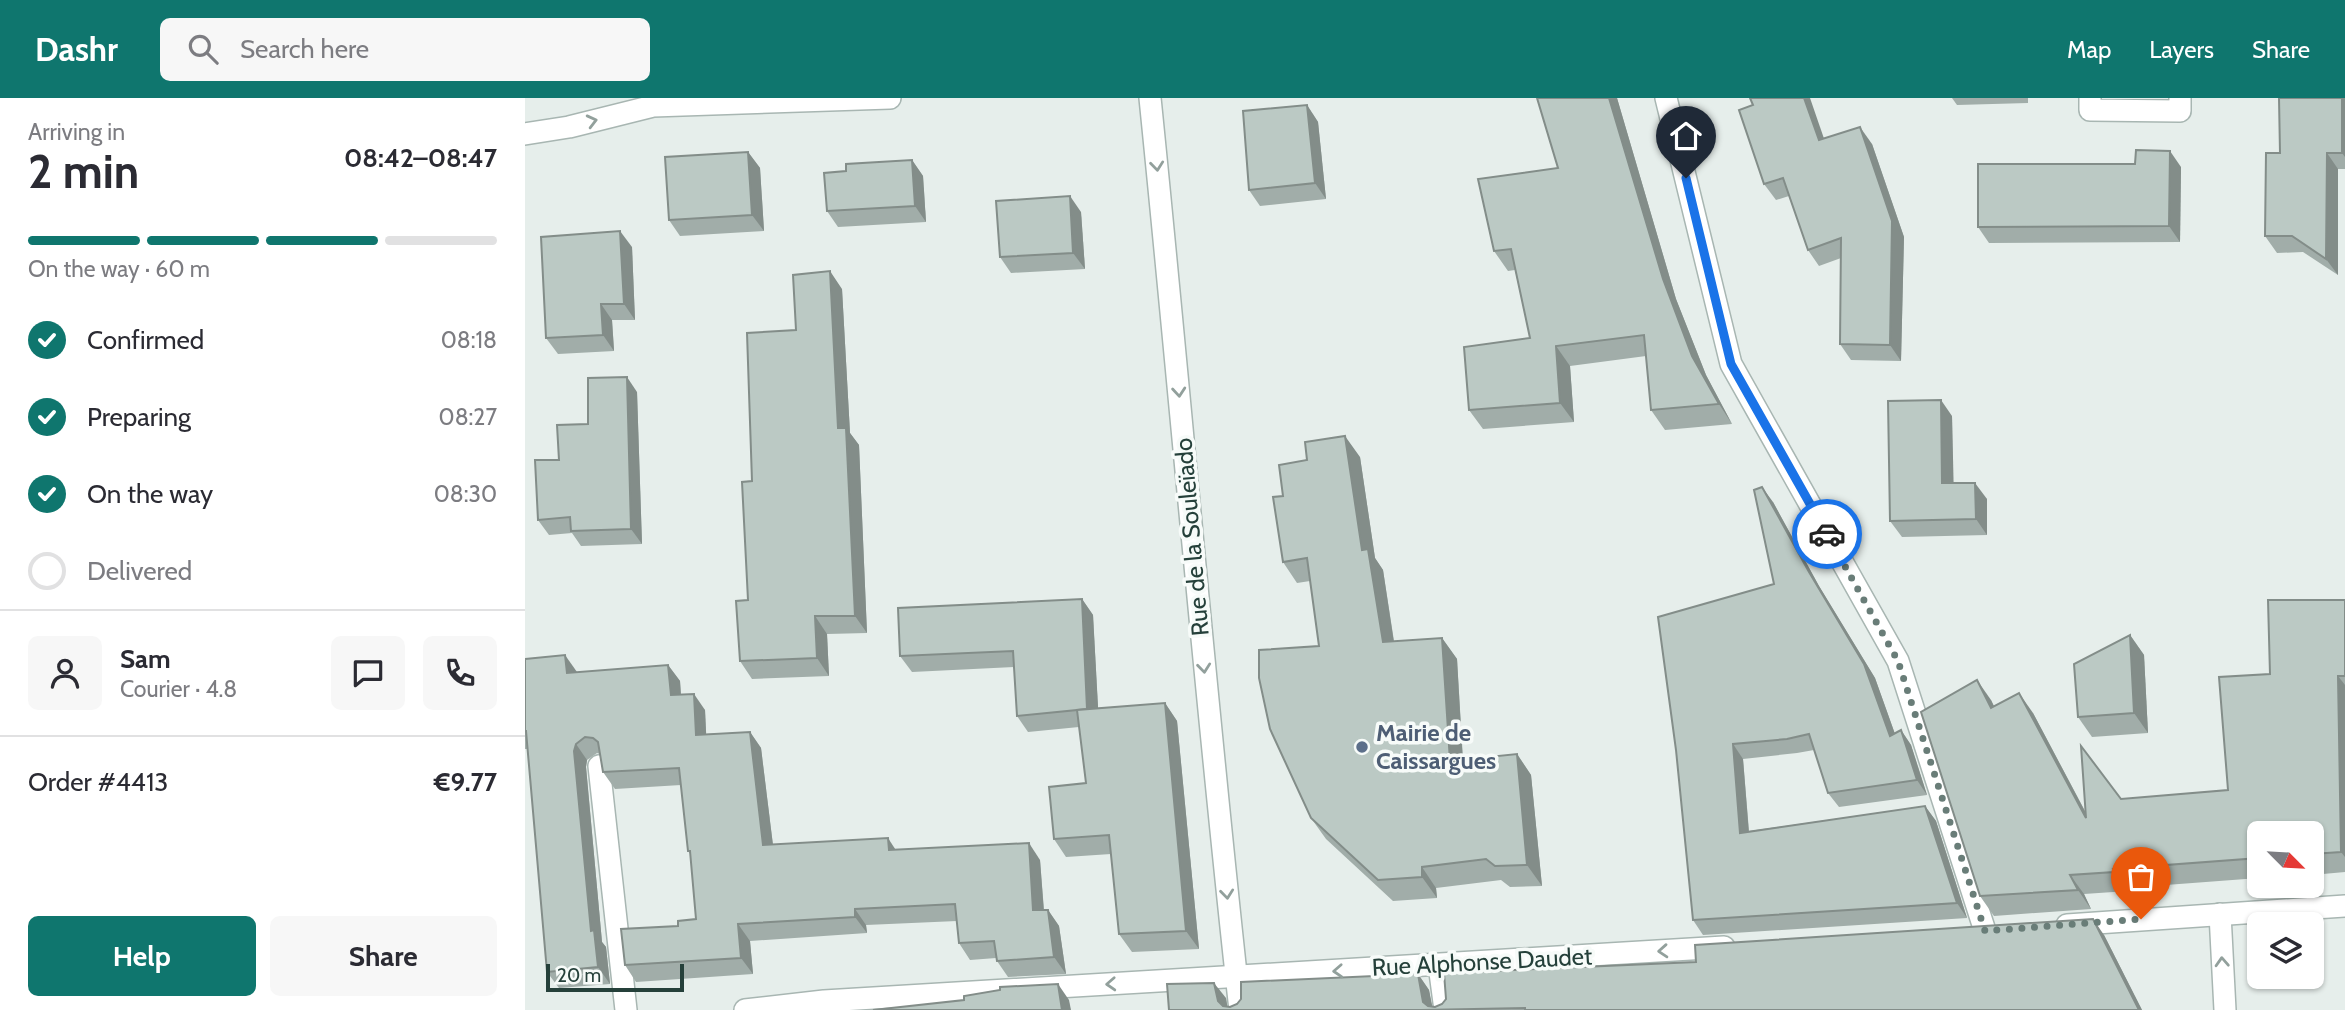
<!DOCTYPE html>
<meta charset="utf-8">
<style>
body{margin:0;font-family:Cabin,sans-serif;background:#f7f7f7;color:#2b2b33;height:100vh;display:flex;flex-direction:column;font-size:26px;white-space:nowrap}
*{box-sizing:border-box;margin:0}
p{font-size:23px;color:#7c7c81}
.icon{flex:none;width:38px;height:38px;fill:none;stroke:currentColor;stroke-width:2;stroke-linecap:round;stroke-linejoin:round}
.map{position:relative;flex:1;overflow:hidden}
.details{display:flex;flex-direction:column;background:#fff;width:525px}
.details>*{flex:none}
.needle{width:46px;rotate:114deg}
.fabs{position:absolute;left:1722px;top:723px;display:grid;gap:14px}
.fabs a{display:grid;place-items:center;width:77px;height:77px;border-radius:10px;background:#fff;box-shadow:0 2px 5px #0004;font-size:35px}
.scale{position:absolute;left:21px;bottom:18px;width:138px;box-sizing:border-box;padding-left:7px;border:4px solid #25403a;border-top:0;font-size:19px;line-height:24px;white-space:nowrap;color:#25403a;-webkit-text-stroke:5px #f7fbf9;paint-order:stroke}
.pin{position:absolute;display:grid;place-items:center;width:60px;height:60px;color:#fff;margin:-72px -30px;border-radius:50% 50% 50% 0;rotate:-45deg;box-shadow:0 0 7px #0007}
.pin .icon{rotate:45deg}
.courier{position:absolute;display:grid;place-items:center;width:70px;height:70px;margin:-35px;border:5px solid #1a73e8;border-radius:50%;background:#fff;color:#222;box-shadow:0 2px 9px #0007}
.headline em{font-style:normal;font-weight:800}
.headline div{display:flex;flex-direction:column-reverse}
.headline{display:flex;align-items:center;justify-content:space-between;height:119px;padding:0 28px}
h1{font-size:46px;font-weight:800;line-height:52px}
.bar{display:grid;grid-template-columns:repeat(4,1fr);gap:10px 7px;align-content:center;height:84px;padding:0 28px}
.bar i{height:9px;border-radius:5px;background:#e1e1e2}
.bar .current{background:#0f766e}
.bar p{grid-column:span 4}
.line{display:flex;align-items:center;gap:18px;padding:0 28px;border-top:2px solid #e1e1e2}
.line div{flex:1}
.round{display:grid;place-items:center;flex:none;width:74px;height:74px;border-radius:10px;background:#f7f7f7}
ol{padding:0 28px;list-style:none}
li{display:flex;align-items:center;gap:21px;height:77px}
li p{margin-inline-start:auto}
li .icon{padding:7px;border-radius:50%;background:#0f766e;color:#fff;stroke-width:4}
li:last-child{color:#7c7c81}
li i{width:38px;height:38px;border:4px solid #e1e1e2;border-radius:50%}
.button{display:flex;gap:14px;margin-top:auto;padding:14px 28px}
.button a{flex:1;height:80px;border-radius:10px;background:#0f766e;color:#fff;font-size:28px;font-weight:800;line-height:80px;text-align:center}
.button a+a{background:#f7f7f7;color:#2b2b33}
header{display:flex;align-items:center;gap:42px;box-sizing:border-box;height:98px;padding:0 35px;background:#0f766e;color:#fff}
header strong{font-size:33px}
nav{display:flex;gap:38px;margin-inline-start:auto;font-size:24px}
.search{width:490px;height:63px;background:#f7f7f7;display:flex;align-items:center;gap:18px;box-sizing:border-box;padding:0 24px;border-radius:10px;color:#7c7c81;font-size:26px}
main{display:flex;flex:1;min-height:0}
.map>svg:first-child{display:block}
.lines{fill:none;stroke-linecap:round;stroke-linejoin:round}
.lane-casing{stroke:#a8b6b2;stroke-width:24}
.street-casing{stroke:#a8b6b2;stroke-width:24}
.lane{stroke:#fff;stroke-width:21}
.street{stroke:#fff;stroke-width:21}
.wall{fill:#a1ada9}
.shaded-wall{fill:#838d89}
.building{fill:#bbc9c4;stroke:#838d89;stroke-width:2}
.oneway{stroke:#92a09c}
.done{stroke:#697d78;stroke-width:7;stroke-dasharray:0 12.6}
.route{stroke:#1a73e8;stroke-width:9}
.service-dot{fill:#5c6f8a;stroke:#f7fbf9;stroke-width:2.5}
.labels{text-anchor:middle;stroke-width:7;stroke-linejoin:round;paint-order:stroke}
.street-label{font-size:24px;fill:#25403a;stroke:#f7fbf9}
.service-label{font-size:24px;font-weight:bold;fill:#4e5e75;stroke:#f7fbf9;text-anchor:start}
</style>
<header>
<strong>Dashr</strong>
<div class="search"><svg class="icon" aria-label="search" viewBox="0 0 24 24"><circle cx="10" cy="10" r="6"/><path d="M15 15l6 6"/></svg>Search here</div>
<nav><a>Map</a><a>Layers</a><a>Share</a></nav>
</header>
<main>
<section class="details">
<div class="headline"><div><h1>2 min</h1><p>Arriving in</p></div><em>08:42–08:47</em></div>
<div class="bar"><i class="current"></i><i class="current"></i><i class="current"></i><i></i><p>On the way · 60 m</p></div>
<ol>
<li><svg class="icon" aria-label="check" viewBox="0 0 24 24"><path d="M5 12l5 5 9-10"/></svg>Confirmed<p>08:18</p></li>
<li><svg class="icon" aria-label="check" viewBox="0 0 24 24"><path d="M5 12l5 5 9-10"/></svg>Preparing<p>08:27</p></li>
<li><svg class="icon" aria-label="check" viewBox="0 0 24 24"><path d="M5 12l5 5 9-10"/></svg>On the way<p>08:30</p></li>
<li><i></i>Delivered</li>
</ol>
<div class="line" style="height:126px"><a class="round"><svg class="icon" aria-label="person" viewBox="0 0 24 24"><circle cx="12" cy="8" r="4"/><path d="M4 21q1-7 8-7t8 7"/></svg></a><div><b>Sam</b><p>Courier · 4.8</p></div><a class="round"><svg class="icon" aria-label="chat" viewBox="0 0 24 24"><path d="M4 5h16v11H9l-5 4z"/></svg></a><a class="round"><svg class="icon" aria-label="phone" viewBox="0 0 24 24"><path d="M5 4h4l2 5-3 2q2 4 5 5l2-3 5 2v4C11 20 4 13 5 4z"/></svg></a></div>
<div class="line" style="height:91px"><div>Order #4413</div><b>€9.77</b></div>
<div class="button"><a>Help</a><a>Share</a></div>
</section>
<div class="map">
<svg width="1820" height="912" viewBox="0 0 1820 912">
<rect width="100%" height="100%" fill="#e6eeeb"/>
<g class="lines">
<defs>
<path id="lane" d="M914 867 920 912"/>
<g id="street">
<path d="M625 0C656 304 681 608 715 912"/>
<path d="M1141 0 1206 266 1373 563 1460 833"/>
<path d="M1565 0V12L1655 13V0"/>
<path d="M0 36 44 29 128 8 365 0"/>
<path d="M74 668 101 912"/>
<path d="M1695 816 1700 912"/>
<path d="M1542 827 1820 808"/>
<path d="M220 912 299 903 1199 849"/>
</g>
</defs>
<use href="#lane" class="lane-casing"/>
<use href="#street" class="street-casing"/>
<use href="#lane" class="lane"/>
<use href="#street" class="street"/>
</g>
<g class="wall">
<path d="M1012 0H1092L1151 201 1181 277 1207 326 1140 332 1126 312 1121 258 1045 268 1049 324 958 331 944 312 1005 240 990 172 983 173 969 153 1033 70Z"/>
<path d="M1427 0H1503V5L1432 7Z"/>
<path d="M1820 0V71H1813V177L1778 154 1752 155 1740 138 1755 55Z"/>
<path d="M782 7 793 24 801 101 735 108 724 92Z"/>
<path d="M1228 7 1299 40 1347 46 1379 139 1376 263 1326 262 1315 246 1316 160 1294 168 1283 152 1264 98 1251 102 1239 86Z"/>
<path d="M223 54 235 70 239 133 155 138 144 122Z"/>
<path d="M387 62 398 78 401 124 313 129 302 113 321 73Z"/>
<path d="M1656 69 1655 144 1464 145 1453 129Z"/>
<path d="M556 114 560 171 486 175 475 159Z"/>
<path d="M107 149 110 222H87L89 253 33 256 21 240Z"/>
<path d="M317 191 325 335 334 347 342 535 302 536 304 578 227 581 215 563 223 502 227 383 271 232Z"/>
<path d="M112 294 117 446 56 448 47 435 24 437 13 422 34 362 63 326Z"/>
<path d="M1427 318 1428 385 1462 401V437L1377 439 1365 423Z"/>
<path d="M835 359 850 460 858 472 869 543 917 540 932 561 938 661 992 656 1006 677 1017 788 985 789 976 782 911 790 912 800 868 803 801 741 786 720 794 548 785 483 772 485 758 464V398Z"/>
<path d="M1248 404 1294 488 1350 580 1370 636 1376 632 1386 647 1402 697 1314 709 1303 695 1289 652 1272 655 1218 661 1224 733 1400 708 1411 723 1442 820 1178 837 1168 822 1151 652 1249 486Z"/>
<path d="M557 501 568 517 573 610 640 605 652 623 674 851 607 854 594 836 586 756 541 759 529 741 561 685 554 629 503 634 492 618 489 569 387 574 375 558Z"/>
<path d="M1820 502V774L1787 777V735H1734V780L1601 790 1603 793 1559 796 1566 811 1469 818 1455 798 1466 602 1469 608 1508 615 1560 713 1596 701 1703 692 1745 576Z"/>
<path d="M1605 537 1619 557 1623 635 1567 639 1553 619Z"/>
<path d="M0 561 52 574 143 567 155 583 156 597 180 612 181 636 225 634 236 650 248 747 371 752 515 762 519 812H523L534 828 541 876 483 879 472 863 471 860 445 862 434 845 432 823 341 827 342 835 225 843 228 876 111 884 100 867 153 828 171 821 166 757 163 753 156 687 90 691 78 674 75 656 72 655 62 662 61 669 77 844 81 849 85 886 34 890 22 874 3 651H0Z"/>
<path d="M1579 837 1617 912H644L701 900 702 909H705L893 876 904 892 907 909H910L1171 864Z"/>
</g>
<g class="shaded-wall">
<path d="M1084 0H1092L1151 201 1181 277 1207 326 1194 306 1167 258 1138 181Z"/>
<path d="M1279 0H1285L1305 58 1294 42Z"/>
<path d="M1817 0H1820V59L1817 55Z"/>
<path d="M782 7 793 24 801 101 790 85Z"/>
<path d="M1335 29 1347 46 1379 139 1376 263 1365 247Z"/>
<path d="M1645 53 1656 69 1655 144 1644 128Z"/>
<path d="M223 54 235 70 239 133 227 117Z"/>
<path d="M1802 55 1813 71V177L1801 161Z"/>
<path d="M387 62 398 78 401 124 390 108Z"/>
<path d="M545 98 556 114 560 171 548 155Z"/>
<path d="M95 133 107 149 110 222 99 206Z"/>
<path d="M305 173 317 191 325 335 334 347 342 535 330 518 313 330Z"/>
<path d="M76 206 87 222 89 253 78 237Z"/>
<path d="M1031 248 1045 268 1049 324 1035 305Z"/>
<path d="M102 279 112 294 117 446 106 431Z"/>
<path d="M1416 302 1427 318 1429 402 1417 385Z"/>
<path d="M820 338 835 359 850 460 858 472 872 565 858 544 837 452Z"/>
<path d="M1450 385 1462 401V437L1451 421Z"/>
<path d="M1237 389 1248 404 1294 488 1350 580 1376 653 1365 638 1284 474Z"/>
<path d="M557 501 568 517 574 627 562 611Z"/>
<path d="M290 518 302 536 304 578 292 560Z"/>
<path d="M1605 537 1619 557 1623 635 1609 615Z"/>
<path d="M917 540 932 561 939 684 925 663Z"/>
<path d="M40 557 52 574 53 592 42 575Z"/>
<path d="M143 567 155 583 157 614 146 597Z"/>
<path d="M1813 578 1820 587V759L1816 754Z"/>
<path d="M1452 582 1466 602 1479 630 1466 610Z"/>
<path d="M1494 595 1508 615 1574 740 1561 720Z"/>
<path d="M169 596 180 612 182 654 171 637Z"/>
<path d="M640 605 652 623 674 851 661 833Z"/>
<path d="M1376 632 1386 647 1402 697 1392 682Z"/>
<path d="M225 634 236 650 250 764 238 747Z"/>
<path d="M51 646 62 662 61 669 77 844 81 849 85 886 73 869 66 833 49 653Z"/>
<path d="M1208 646 1218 661 1225 749 1215 735Z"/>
<path d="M992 656 1006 677 1017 788 1002 767Z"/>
<path d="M1400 708 1411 723 1442 820 1432 805Z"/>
<path d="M363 740 374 757 364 752Z"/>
<path d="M504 745 515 762 520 829 508 812Z"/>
<path d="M897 769 911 790 912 800 897 779Z"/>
<path d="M1545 777 1559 796 1566 811 1553 792Z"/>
<path d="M330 811 341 827 342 835 330 819Z"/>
<path d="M523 812 534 828 541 876 529 859Z"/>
<path d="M1568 821 1579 837 1617 912H1614Z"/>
<path d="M213 826 225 843 228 876 216 860Z"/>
<path d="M893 876 904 892 908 912 898 904Z"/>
<path d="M689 885 701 900 703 912 693 903Z"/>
<path d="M533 886 544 902 546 912H537Z"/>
</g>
<g class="building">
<path d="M1012 0H1084L1138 181 1167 258 1194 306 1126 312 1119 237 1031 248 1035 305 944 312 939 249 1005 240 986 151 969 153 953 81 1033 70Z"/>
<path d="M1225 0H1279L1294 42 1335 29 1367 123 1365 247 1315 246 1316 140 1283 152 1258 80 1239 86 1214 12 1228 7Z"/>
<path d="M1754 0H1817V55H1802L1801 161 1767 138H1740L1741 55H1755Z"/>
<path d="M782 7 790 85 724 92 718 13Z"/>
<path d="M1611 52 1645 53 1644 128 1453 129V66H1610Z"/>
<path d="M223 54 227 117 144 122 140 59Z"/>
<path d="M387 62 390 108 302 113 299 75 321 73V66Z"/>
<path d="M545 98 548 155 475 159 471 103Z"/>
<path d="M95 133 99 206H76L78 237 21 240 16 139Z"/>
<path d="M305 173 313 330H321L330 518H290L292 560 215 563 211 503 223 502 217 384 227 383 222 235 271 232 268 177Z"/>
<path d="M102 279 106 431 46 433 45 419 13 422 10 362H34L32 327 63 326V280Z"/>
<path d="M1416 302 1417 385H1450L1451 421 1365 423 1363 303Z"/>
<path d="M820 338 837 452 843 451 858 544 917 540 925 663 992 656 1002 767 970 768 961 761 897 769V779L853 782 786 720 745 631 734 580V552L794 548 782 460 758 464 748 399 758 398 754 367 782 362 780 344Z"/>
<path d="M1237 389 1284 474 1339 566 1365 638 1376 632 1392 682 1303 695 1284 636 1262 641 1208 646 1215 735 1400 708 1432 805 1168 822 1151 652 1133 519 1249 486 1229 392Z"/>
<path d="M557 501 562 611 492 618 488 553 375 558 373 510Z"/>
<path d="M1743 502H1820V578H1813L1816 754 1787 756V735H1734V760L1588 771 1589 774 1545 777 1553 792 1455 798 1396 614 1452 582 1466 610 1494 595 1561 720 1556 648 1596 701 1703 692 1694 579 1745 576Z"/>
<path d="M1605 537 1609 615 1553 619 1549 566Z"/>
<path d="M40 557 42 575 143 567 146 597 169 596 171 637 225 634 238 747 363 740 364 752 504 745 508 812H523L529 859 472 863 469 843 434 845 430 806 330 811V819L213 826 216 860 100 867 96 831 153 828V823L171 821 165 753H163L154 670 78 674 73 644 68 640 60 639 51 646 49 653 66 833 69 832 73 869 22 874 1 633H0V561Z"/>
<path d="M640 605 661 833 594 836 584 737 529 741 524 689 561 685 552 612Z"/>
<path d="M1568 821 1614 912H1000V910L897 912H644L642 886 689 885 693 903 698 908 705 909 712 906 716 901V884L893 876 898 904 903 908 910 909 917 906 921 901 919 875 1171 864 1170 847Z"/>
<path d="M533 886 537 912H348L439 902V898L475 892V889Z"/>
</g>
<defs><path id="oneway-chevron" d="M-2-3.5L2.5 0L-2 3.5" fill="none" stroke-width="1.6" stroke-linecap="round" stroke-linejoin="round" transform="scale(1.75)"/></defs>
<g class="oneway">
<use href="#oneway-chevron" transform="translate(67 23) rotate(-14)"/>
<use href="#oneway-chevron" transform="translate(632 68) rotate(84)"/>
<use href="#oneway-chevron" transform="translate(654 294) rotate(85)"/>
<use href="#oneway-chevron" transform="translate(679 570) rotate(84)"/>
<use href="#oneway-chevron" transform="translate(702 796) rotate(84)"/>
<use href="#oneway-chevron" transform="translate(1138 853) rotate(176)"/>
<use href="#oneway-chevron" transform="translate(1697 864) rotate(-93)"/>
<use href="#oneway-chevron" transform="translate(813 873) rotate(177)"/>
<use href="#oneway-chevron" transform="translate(586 886) rotate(177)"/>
</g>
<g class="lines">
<path class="done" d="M1302 436 1373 563 1460 833 1616 821"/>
<path class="route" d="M1161 80 1206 266 1302 436"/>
</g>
<circle class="service-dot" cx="837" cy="649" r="7"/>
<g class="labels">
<g class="street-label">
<text transform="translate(667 439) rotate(-95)" y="8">Rue de la Souleïado</text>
<text transform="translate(957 864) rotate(-3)" y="8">Rue Alphonse Daudet</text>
</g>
<g class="service-label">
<text x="851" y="643">Mairie de<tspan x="851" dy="28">Caissargues</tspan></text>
</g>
</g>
</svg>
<div class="fabs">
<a><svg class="needle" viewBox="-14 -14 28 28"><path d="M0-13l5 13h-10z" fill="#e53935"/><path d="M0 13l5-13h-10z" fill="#7c7c81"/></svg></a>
<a><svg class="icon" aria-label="layers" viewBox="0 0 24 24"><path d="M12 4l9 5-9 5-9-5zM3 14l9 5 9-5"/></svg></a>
</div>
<div class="scale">20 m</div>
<div class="pin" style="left:1616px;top:821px;background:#ea580c"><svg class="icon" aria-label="bag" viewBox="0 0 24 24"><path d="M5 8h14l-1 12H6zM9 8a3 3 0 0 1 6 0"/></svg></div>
<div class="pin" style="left:1161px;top:80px;background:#1f2937"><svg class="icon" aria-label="home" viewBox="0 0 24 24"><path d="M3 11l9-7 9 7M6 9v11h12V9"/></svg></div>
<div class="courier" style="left:1302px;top:436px"><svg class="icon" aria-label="car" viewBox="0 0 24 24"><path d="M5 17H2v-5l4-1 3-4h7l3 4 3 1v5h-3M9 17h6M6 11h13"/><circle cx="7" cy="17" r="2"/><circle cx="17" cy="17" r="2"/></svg></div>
</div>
</main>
